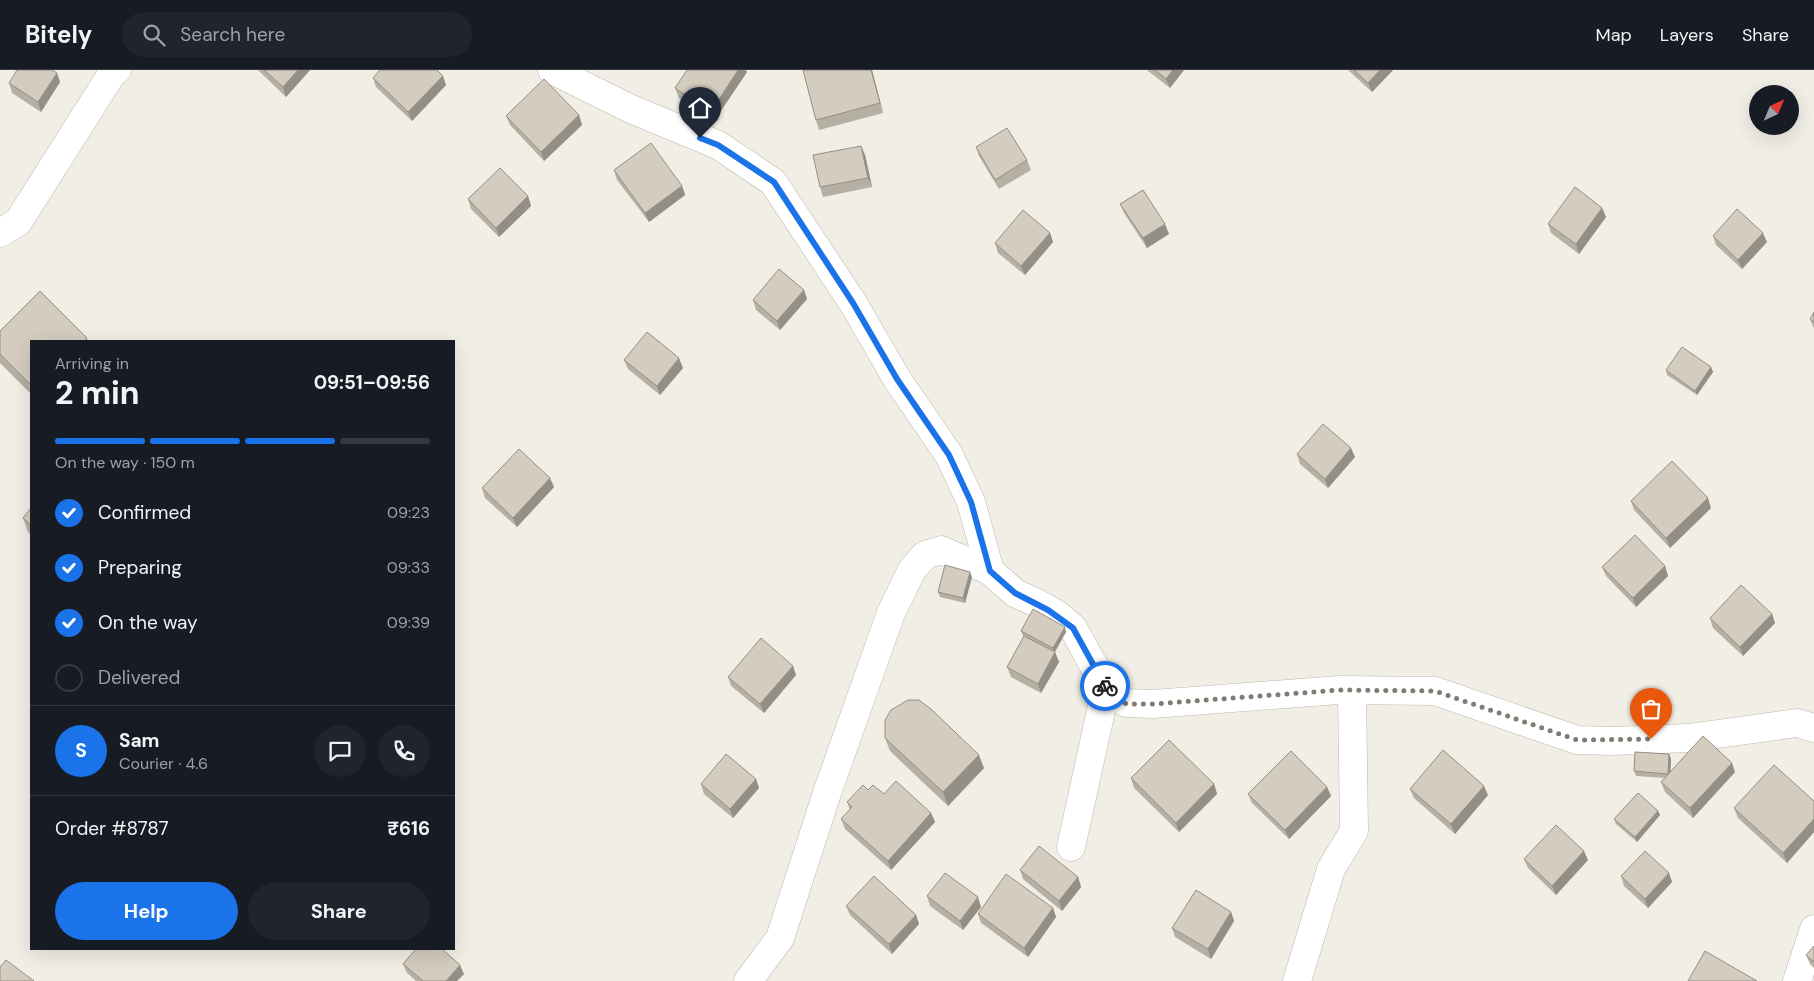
<!DOCTYPE html>
<meta charset="utf-8">
<style>
body{margin:0;font-family:"DM Sans",sans-serif;background:#20242c;color:#f1f3f6;height:100vh;display:flex;flex-direction:column;font-size:19px;white-space:nowrap}
*{box-sizing:border-box;margin:0}
p{font-size:16px;color:#9ea1a6}
.icon{flex:none;width:28px;height:28px;fill:none;stroke:currentColor;stroke-width:2;stroke-linecap:round;stroke-linejoin:round}
.map{position:relative;flex:1;overflow:hidden}
.sheet{position:absolute;left:30px;top:270px;width:425px;height:610px;display:flex;flex-direction:column;background:#171b24;border-radius:0px;box-shadow:0 5px 20px #0002}
.sheet>*{flex:none}
.needle{width:32px;rotate:44deg}
.buttons{position:absolute;left:1749px;top:15px;display:grid;gap:10px}
.buttons a{display:grid;place-items:center;width:50px;height:50px;border-radius:50%;background:#171b24;box-shadow:0 5px 20px #0002;font-size:25px}
.pin{position:absolute;display:grid;place-items:center;width:42px;height:42px;color:#fff;margin:-51px -21px;border-radius:50% 50% 50% 0;rotate:-45deg;box-shadow:0 0 5px #0007}
.pin .icon{rotate:45deg}
.courier{position:absolute;display:grid;place-items:center;width:50px;height:50px;margin:-25px;border:4px solid #1a73e8;border-radius:50%;background:#fff;color:#222;box-shadow:0 1px 6px #0007}
.overview em{font-style:normal;font-weight:700}
.overview div{display:flex;flex-direction:column-reverse}
.overview{display:flex;align-items:center;justify-content:space-between;height:85px;padding:0 25px}
h1{font-size:32px;font-weight:700;line-height:38px}
.bar{display:grid;grid-template-columns:repeat(4,1fr);gap:8px 5px;align-content:center;height:60px;padding:0 25px}
.bar i{height:6px;border-radius:4px;background:#363941}
.bar .current{background:#1a73e8}
.bar p{grid-column:span 4}
.line{display:flex;align-items:center;gap:12px;padding:0 25px;border-top:1px solid #363941}
.line div{flex:1}
.round{display:grid;place-items:center;flex:none;width:52px;height:52px;border-radius:26px;background:#20242c}
ol{padding:0 25px;list-style:none}
li{display:flex;align-items:center;gap:15px;height:55px}
li p{margin-inline-start:auto}
li .icon{padding:5px;border-radius:50%;background:#1a73e8;color:#fff;stroke-width:4}
li:last-child{color:#9ea1a6}
li i{width:28px;height:28px;border:2px solid #363941;border-radius:50%}
.button{display:flex;gap:10px;margin-top:auto;padding:10px 25px}
.button a{flex:1;height:58px;border-radius:30px;background:#1a73e8;color:#fff;font-size:20px;font-weight:700;line-height:58px;text-align:center}
.button a+a{background:#20242c;color:#f1f3f6}
header{display:flex;align-items:center;gap:30px;box-sizing:border-box;height:70px;padding:0 25px;background:#171b24;border-bottom:1px solid #363941}
header strong{font-size:24px}
nav{display:flex;gap:28px;margin-inline-start:auto;font-size:18px}
.search{width:350px;height:45px;background:#20242c;display:flex;align-items:center;gap:12px;box-sizing:border-box;padding:0 18px;border-radius:28px;color:#9ea1a6;font-size:19px}
.map>svg:first-child{display:block}
.lines{fill:none;stroke-linecap:round;stroke-linejoin:round}
.minor-casing{stroke:#beb8ac;stroke-width:29}
.minor{stroke:#fff;stroke-width:28}
.wall{fill:#b6afa4}
.shaded-wall{fill:#948f86}
.building{fill:#d4ccbf;stroke:#948f86}
.done{stroke:#807c74;stroke-width:5;stroke-dasharray:0 9}
.route{stroke:#1a73e8;stroke-width:6}
</style>
<header>
<strong>Bitely</strong>
<div class="search"><svg class="icon" aria-label="search" viewBox="0 0 24 24"><circle cx="10" cy="10" r="6"/><path d="M15 15l6 6"/></svg>Search here</div>
<nav><a>Map</a><a>Layers</a><a>Share</a></nav>
</header>
<div class="map">
<svg width="1814" height="911" viewBox="0 0 1814 911">
<rect width="100%" height="100%" fill="#f1eee6"/>
<g class="lines">
<defs>
<g id="minor">
<path d="M552 0 631 39 718 75 773 112 853 233 897 309 949 385 971 432 990 501"/>
<path d="M0 163 18 152 113 2 117 0"/>
<path d="M1071 777 1106 618"/>
<path d="M748 911 780 868 827 723 891 543 912 500 925 485 941 480 990 501 1015 523 1039 534 1058 545 1073 558 1106 618 1126 633 1153 634 1339 620 1435 621 1577 670 1612 671 1689 668 1797 653 1814 658"/>
<path d="M1297 911 1331 799 1354 761 1352 621"/>
<path d="M1797 911 1814 859"/>
</g>
</defs>
<use href="#minor" class="minor-casing"/>
<use href="#minor" class="minor"/>
</g>
<g class="wall">
<path d="M258 0H310L286 27Z"/>
<path d="M872 0 883 43 819 60 816 50Z"/>
<path d="M1147 0H1184L1170 18Z"/>
<path d="M1348 0H1393L1372 22Z"/>
<path d="M747 2 714 51 679 28 675 18Z"/>
<path d="M57 3 60 12 41 42 12 23 9 13Z"/>
<path d="M373 8 446 15 412 51 376 17Z"/>
<path d="M579 45 582 55 544 91 510 55 506 46Z"/>
<path d="M861 76 865 85 872 117 823 127 820 117Z"/>
<path d="M976 77 1027 90 1031 100 999 119 979 86Z"/>
<path d="M614 100 682 116 685 125 649 152 617 110Z"/>
<path d="M528 126 531 136 499 167 471 139 468 129Z"/>
<path d="M1120 134 1169 164 1147 178 1124 143Z"/>
<path d="M1602 138 1606 147 1579 184 1551 163 1548 154Z"/>
<path d="M1050 163 1053 172 1025 205 998 183 995 173Z"/>
<path d="M1713 166 1767 172 1742 199 1716 175Z"/>
<path d="M804 220 807 229 780 260 756 240 753 230Z"/>
<path d="M1814 242V259L1810 249Z"/>
<path d="M0 261 87 268 88 271H31V324L0 293Z"/>
<path d="M624 290 683 298 660 325 628 299Z"/>
<path d="M1711 297 1713 302 1697 325 1667 305 1666 300Z"/>
<path d="M1297 384 1355 387 1328 418 1300 394Z"/>
<path d="M554 417 517 457 485 428 482 418Z"/>
<path d="M1631 431 1711 438 1670 478 1634 440Z"/>
<path d="M31 438V465L28 462 23 448Z"/>
<path d="M1665 496 1668 506 1636 537 1606 506 1602 497Z"/>
<path d="M972 507 965 533 940 527 938 522Z"/>
<path d="M1772 544 1775 553 1743 586 1713 558 1710 548Z"/>
<path d="M1021 561 1066 562 1055 582 1059 592 1041 623 1011 607 1007 597 1024 566H1023Z"/>
<path d="M793 596 796 605 764 643 731 616 728 607Z"/>
<path d="M885 668 984 698 948 736 890 681Z"/>
<path d="M1669 684 1671 689 1670 703 1735 702 1693 748 1665 722 1661 712 1665 708 1636 706 1634 701Z"/>
<path d="M1131 708 1214 714 1217 724 1179 762 1134 718Z"/>
<path d="M756 709 759 718 733 748 704 724 701 714Z"/>
<path d="M1327 717 1331 726 1289 769 1252 733 1248 724Z"/>
<path d="M1410 719 1488 725 1455 764 1414 728Z"/>
<path d="M868 720 884 724 931 743 935 752 891 800 845 759 841 749 850 740 847 732Z"/>
<path d="M1814 731V762L1787 793 1738 748 1734 738Z"/>
<path d="M1658 741 1660 745 1637 772 1616 754 1614 749Z"/>
<path d="M1524 789 1588 790 1556 825 1528 798Z"/>
<path d="M1020 800 1078 807 1081 817 1062 841 1023 809Z"/>
<path d="M1669 803 1672 812 1648 838 1624 816 1621 806Z"/>
<path d="M927 826 981 837 963 860 930 836Z"/>
<path d="M846 836 916 845 919 854 892 884 850 845Z"/>
<path d="M1053 838 1056 847 1028 887 981 853 978 844Z"/>
<path d="M1231 842 1234 851 1211 889 1175 867 1172 858Z"/>
<path d="M1814 876V898L1810 894 1806 885Z"/>
<path d="M403 894 464 904 457 911H416L407 903Z"/>
</g>
<g class="shaded-wall">
<path d="M298 0H310L286 27 283 17Z"/>
<path d="M738 0H746L747 2 714 51 711 42Z"/>
<path d="M871 0H872L883 43 880 33Z"/>
<path d="M1173 0H1184L1170 18 1166 9Z"/>
<path d="M1380 0H1393L1372 22 1368 13Z"/>
<path d="M57 3 60 12 41 42 38 32Z"/>
<path d="M443 6 446 15 412 51 408 42Z"/>
<path d="M579 45 582 55 544 91 541 82Z"/>
<path d="M861 76 865 85 872 117 868 108Z"/>
<path d="M682 116 685 125 649 152 645 143Z"/>
<path d="M528 126 531 136 499 167 496 158Z"/>
<path d="M1602 138 1606 147 1579 184 1576 174Z"/>
<path d="M1165 154 1169 164 1147 178 1143 168Z"/>
<path d="M1050 163 1053 172 1025 205 1021 196Z"/>
<path d="M1763 163 1767 172 1742 199 1738 190Z"/>
<path d="M804 220 807 229 780 260 777 251Z"/>
<path d="M679 288 683 298 660 325 657 316Z"/>
<path d="M1711 297 1713 302 1697 325 1695 321Z"/>
<path d="M1351 378 1355 387 1328 418 1325 409Z"/>
<path d="M550 408 554 417 517 457 513 448Z"/>
<path d="M1708 428 1711 438 1670 478 1666 468Z"/>
<path d="M1665 496 1668 506 1636 537 1633 528Z"/>
<path d="M970 502 972 507 965 533 963 528Z"/>
<path d="M1772 544 1775 553 1743 586 1740 577Z"/>
<path d="M1065 557 1066 562 1054 583 1053 578Z"/>
<path d="M1055 582 1059 592 1041 623 1038 614Z"/>
<path d="M793 596 796 605 764 643 760 634Z"/>
<path d="M1669 684 1671 689 1670 709 1668 704Z"/>
<path d="M979 685 984 698 948 736 943 722Z"/>
<path d="M1732 693 1735 702 1693 748 1690 738Z"/>
<path d="M756 709 759 718 733 748 730 739Z"/>
<path d="M1214 714 1217 724 1179 762 1176 753Z"/>
<path d="M1484 716 1488 725 1455 764 1451 754Z"/>
<path d="M1327 717 1331 726 1289 769 1285 760Z"/>
<path d="M1658 741 1660 745 1637 772 1635 767Z"/>
<path d="M931 743 935 752 891 800 888 791Z"/>
<path d="M1814 749V762L1787 793 1783 783Z"/>
<path d="M1584 781 1588 790 1556 825 1552 816Z"/>
<path d="M1669 803 1672 812 1648 838 1645 829Z"/>
<path d="M1078 807 1081 817 1062 841 1059 831Z"/>
<path d="M978 827 981 837 963 860 960 851Z"/>
<path d="M1053 838 1056 847 1028 887 1024 878Z"/>
<path d="M1231 842 1234 851 1211 889 1208 879Z"/>
<path d="M916 845 919 854 892 884 889 874Z"/>
<path d="M460 895 464 904 457 911H446Z"/>
</g>
<g class="building">
<path d="M17 0H52L57 3 38 32 9 13Z"/>
<path d="M264 0H298L283 17Z"/>
<path d="M380 0H437L443 6 408 42 373 8Z"/>
<path d="M687 0H738L711 42 675 18Z"/>
<path d="M803 0H871L880 33 816 50Z"/>
<path d="M1155 0H1173L1166 9Z"/>
<path d="M1354 0H1380L1368 13Z"/>
<path d="M544 9 579 45 541 82 506 46Z"/>
<path d="M1007 58 1027 90 995 110 976 77Z"/>
<path d="M651 73 682 116 645 143 614 100Z"/>
<path d="M861 76 868 108 820 117 813 85Z"/>
<path d="M500 98 528 126 496 158 468 129Z"/>
<path d="M1575 117 1602 138 1576 174 1548 154Z"/>
<path d="M1143 120 1165 154 1143 168 1120 134Z"/>
<path d="M1737 139 1763 163 1738 190 1713 166Z"/>
<path d="M1023 140 1050 163 1021 196 995 173Z"/>
<path d="M779 199 804 220 777 251 753 230Z"/>
<path d="M40 221 87 268 84 271H31V315L0 284V261Z"/>
<path d="M1814 242V252L1810 249Z"/>
<path d="M647 262 679 288 657 316 624 290Z"/>
<path d="M1682 277 1711 297 1695 321 1666 300Z"/>
<path d="M1323 354 1351 378 1325 409 1297 384Z"/>
<path d="M519 379 550 408 513 448 482 418Z"/>
<path d="M1672 391 1708 428 1666 468 1631 431Z"/>
<path d="M31 438V455L23 448Z"/>
<path d="M1635 465 1665 496 1633 528 1602 497Z"/>
<path d="M945 495 970 502 963 528 938 522Z"/>
<path d="M1741 515 1772 544 1740 577 1710 548Z"/>
<path d="M1033 539 1065 557 1053 578 1021 561Z"/>
<path d="M1024 566 1055 582 1038 614 1007 597Z"/>
<path d="M761 568 793 596 760 634 728 607Z"/>
<path d="M908 630H919L931 639 979 685 943 722 885 668V650L891 640Z"/>
<path d="M1703 666 1732 693 1690 738 1661 712Z"/>
<path d="M1169 670 1214 714 1176 753 1131 708Z"/>
<path d="M1443 680 1484 716 1451 754 1410 719Z"/>
<path d="M1291 681 1327 717 1285 760 1248 724Z"/>
<path d="M1635 682 1669 684 1668 704 1634 701Z"/>
<path d="M726 684 756 709 730 739 701 714Z"/>
<path d="M1774 695 1814 731V749L1783 783 1734 738Z"/>
<path d="M896 711 931 743 888 791 841 749 852 737 847 732 863 715 868 720 873 715 884 724Z"/>
<path d="M1638 723 1658 741 1635 767 1614 749Z"/>
<path d="M1556 755 1584 781 1552 816 1524 789Z"/>
<path d="M1039 776 1078 807 1059 831 1020 800Z"/>
<path d="M1645 781 1669 803 1645 829 1621 806Z"/>
<path d="M945 803 978 827 960 851 927 826Z"/>
<path d="M1006 804 1053 838 1024 878 978 844Z"/>
<path d="M874 806 916 845 889 874 846 836Z"/>
<path d="M1196 820 1231 842 1208 879 1172 858Z"/>
<path d="M1814 876V892L1806 885Z"/>
<path d="M416 879H442L460 895 446 911H423L403 894Z"/>
<path d="M1705 881 1757 911H1688Z"/>
<path d="M6 890 34 911H0V897Z"/>
</g>
<g class="lines">
<path class="done" d="M1105 616 1126 634H1153L1340 620 1435 621 1577 670 1651 669"/>
<path class="route" d="M700 68 718 75 774 112 853 233 897 309 949 385 971 432 990 501 1015 523 1048 540 1073 558 1105 616"/>
</g>
</svg>
<div class="buttons">
<a><svg class="needle" viewBox="-14 -14 28 28"><path d="M0-13l5 13h-10z" fill="#e53935"/><path d="M0 13l5-13h-10z" fill="#9ea1a6"/></svg></a>
</div>
<div class="pin" style="left:1651px;top:669px;background:#ea580c"><svg class="icon" aria-label="bag" viewBox="0 0 24 24"><path d="M5 8h14l-1 12H6zM9 8a3 3 0 0 1 6 0"/></svg></div>
<div class="pin" style="left:700px;top:68px;background:#1f2937"><svg class="icon" aria-label="home" viewBox="0 0 24 24"><path d="M3 11l9-7 9 7M6 9v11h12V9"/></svg></div>
<div class="courier" style="left:1105px;top:616px"><svg class="icon" aria-label="bike" viewBox="0 0 24 24"><circle cx="6" cy="16" r="4"/><circle cx="18" cy="16" r="4"/><path d="M6 16l4-8h5l3 8M10 8l3 8H6M13 5h3"/></svg></div>
<section class="sheet">
<div class="overview"><div><h1>2 min</h1><p>Arriving in</p></div><em>09:51–09:56</em></div>
<div class="bar"><i class="current"></i><i class="current"></i><i class="current"></i><i></i><p>On the way · 150 m</p></div>
<ol>
<li><svg class="icon" aria-label="check" viewBox="0 0 24 24"><path d="M5 12l5 5 9-10"/></svg>Confirmed<p>09:23</p></li>
<li><svg class="icon" aria-label="check" viewBox="0 0 24 24"><path d="M5 12l5 5 9-10"/></svg>Preparing<p>09:33</p></li>
<li><svg class="icon" aria-label="check" viewBox="0 0 24 24"><path d="M5 12l5 5 9-10"/></svg>On the way<p>09:39</p></li>
<li><i></i>Delivered</li>
</ol>
<div class="line" style="height:90px"><b class="round" style="background:#1a73e8;color:#fff">S</b><div><b>Sam</b><p>Courier · 4.6</p></div><a class="round"><svg class="icon" aria-label="chat" viewBox="0 0 24 24"><path d="M4 5h16v11H9l-5 4z"/></svg></a><a class="round"><svg class="icon" aria-label="phone" viewBox="0 0 24 24"><path d="M5 4h4l2 5-3 2q2 4 5 5l2-3 5 2v4C11 20 4 13 5 4z"/></svg></a></div>
<div class="line" style="height:65px"><div>Order #8787</div><b>₹616</b></div>
<div class="button"><a>Help</a><a>Share</a></div>
</section>
</div>
